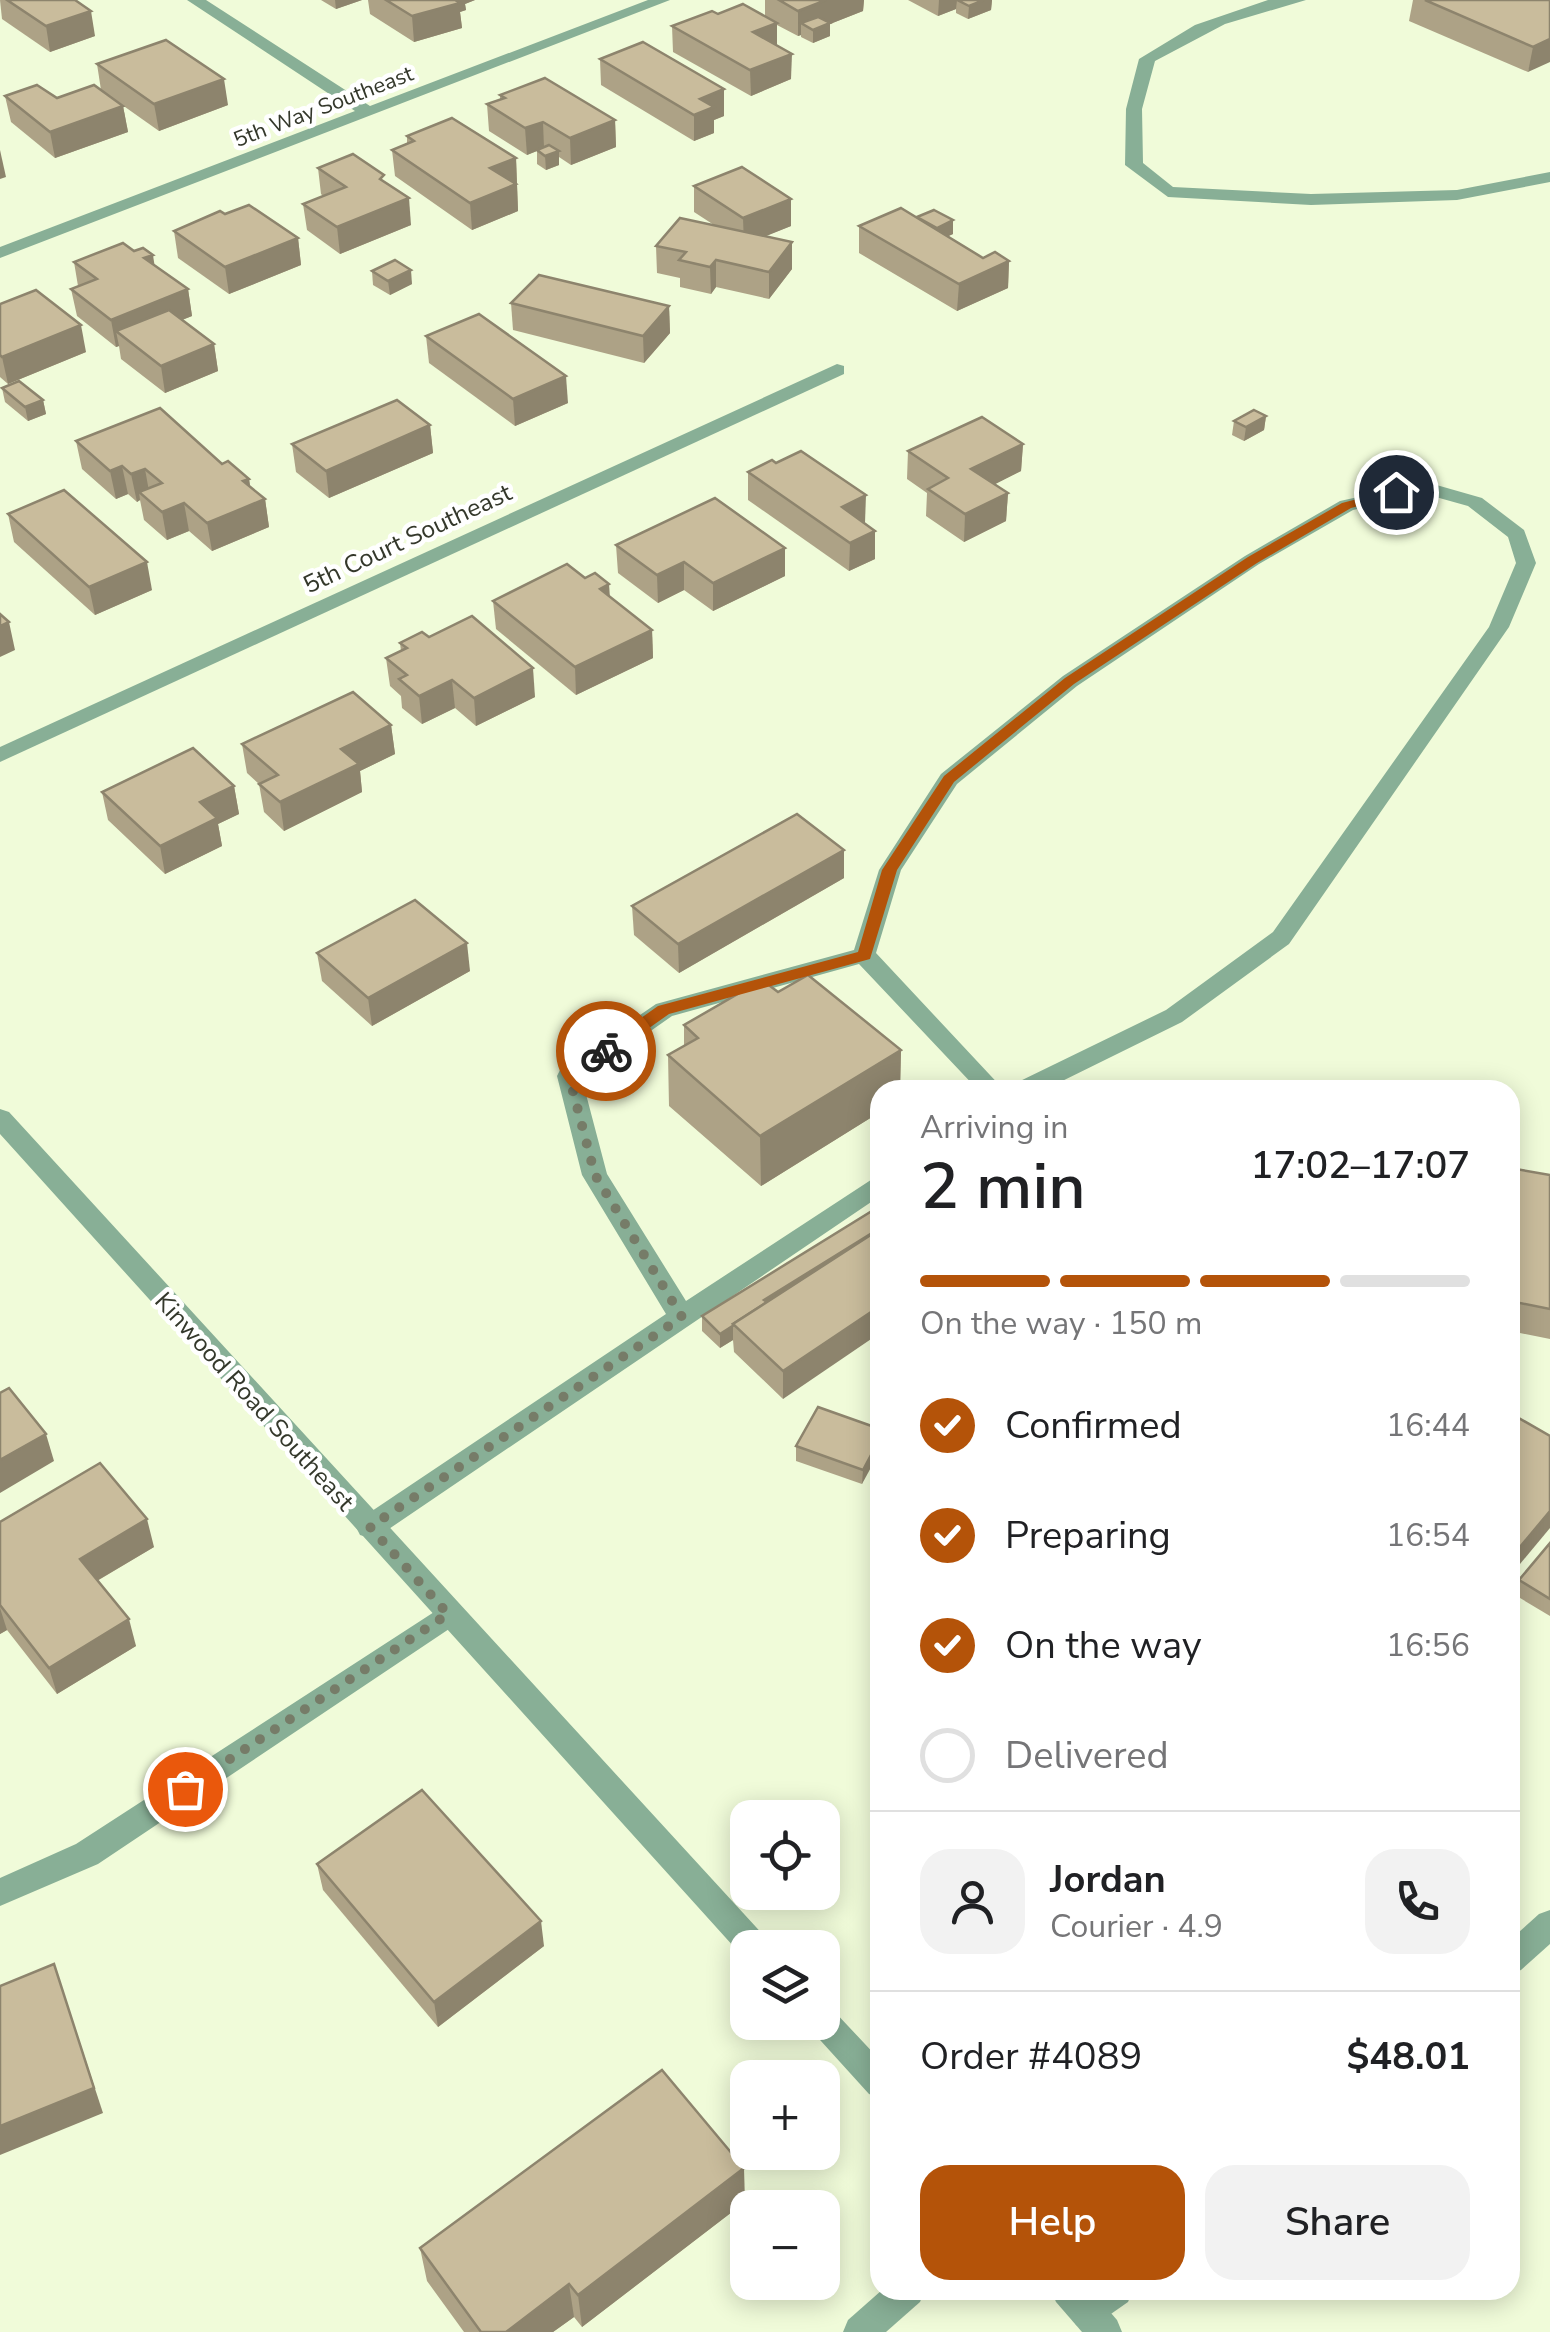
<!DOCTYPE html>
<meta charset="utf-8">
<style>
body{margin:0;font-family:"Nunito Sans",sans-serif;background:#f2f2f2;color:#202124;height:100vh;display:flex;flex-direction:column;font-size:38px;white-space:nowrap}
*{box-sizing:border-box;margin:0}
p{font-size:32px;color:#757577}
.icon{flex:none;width:55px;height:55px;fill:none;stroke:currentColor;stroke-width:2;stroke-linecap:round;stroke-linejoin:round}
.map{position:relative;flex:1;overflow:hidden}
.sheet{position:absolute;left:870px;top:1080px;width:650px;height:1220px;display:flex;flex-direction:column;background:#fff;border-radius:30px;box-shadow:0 5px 25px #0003}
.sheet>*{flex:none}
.controls{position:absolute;left:730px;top:1800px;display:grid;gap:20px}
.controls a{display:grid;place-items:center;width:110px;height:110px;border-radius:20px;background:#fff;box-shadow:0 5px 25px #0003;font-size:50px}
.pin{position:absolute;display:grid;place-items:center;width:85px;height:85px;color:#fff;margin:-42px;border:5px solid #fff;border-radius:50%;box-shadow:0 2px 10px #0007}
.courier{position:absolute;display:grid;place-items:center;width:100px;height:100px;margin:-50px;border:8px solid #b45309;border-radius:50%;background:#fff;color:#222;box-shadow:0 2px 12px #0007}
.headline em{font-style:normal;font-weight:600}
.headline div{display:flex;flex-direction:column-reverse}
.headline{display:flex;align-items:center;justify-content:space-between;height:170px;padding:0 50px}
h1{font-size:65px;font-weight:600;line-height:75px}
.bar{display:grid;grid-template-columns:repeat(4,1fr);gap:15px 10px;align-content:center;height:120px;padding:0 50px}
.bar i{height:12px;border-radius:8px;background:#e0e0e0}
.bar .active{background:#b45309}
.bar p{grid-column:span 4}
.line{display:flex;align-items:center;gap:25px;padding:0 50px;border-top:2px solid #e0e0e0}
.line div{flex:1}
.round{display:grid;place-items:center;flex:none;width:105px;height:105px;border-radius:30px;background:#f2f2f2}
ol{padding:0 50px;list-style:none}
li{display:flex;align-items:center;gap:30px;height:110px}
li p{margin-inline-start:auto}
li .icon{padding:10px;border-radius:50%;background:#b45309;color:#fff;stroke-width:4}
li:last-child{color:#757577}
li i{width:55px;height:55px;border:5px solid #e0e0e0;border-radius:50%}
.primary-button{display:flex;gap:20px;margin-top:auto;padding:20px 50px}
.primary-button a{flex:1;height:115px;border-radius:30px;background:#b45309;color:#fff;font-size:40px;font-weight:600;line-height:115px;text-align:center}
.primary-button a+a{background:#f2f2f2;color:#202124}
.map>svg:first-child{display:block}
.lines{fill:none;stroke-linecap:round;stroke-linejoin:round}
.service{fill:#88af96;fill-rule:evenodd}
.minor{fill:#88af96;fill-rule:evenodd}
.tertiary{fill:#88af96;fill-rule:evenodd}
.wall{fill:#ada286}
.shaded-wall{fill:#8d846d}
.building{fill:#c9bc9c;stroke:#8d846d;stroke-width:2.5}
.route{fill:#b45309}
.done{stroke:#767c68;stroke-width:10;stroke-dasharray:0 18}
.labels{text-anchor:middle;stroke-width:9;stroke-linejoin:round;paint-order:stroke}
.far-street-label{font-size:22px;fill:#34382b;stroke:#fff}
.street-label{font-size:25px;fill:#34382b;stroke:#fff}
</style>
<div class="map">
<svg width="1550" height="2332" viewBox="0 0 1550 2332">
<rect width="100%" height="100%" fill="#f0fbd9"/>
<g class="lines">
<g class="service">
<path d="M1268 0H1306L1225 24 1155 61 1142 109 1143 163 1173 187 1311 194 1457 190 1550 172V182L1457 200 1311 205 1168 197 1125 165 1126 109 1139 59 1195 25Z"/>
<path d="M1426 482 1482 498 1524 530 1536 563 1509 627 1289 944 1182 1022 1044 1090H1011L1014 1084 1166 1010 1273 932 1489 627 1516 563 1508 537 1468 506 1425 494 1353 510 1259 564 1077 686 957 784 901 870 876 953 1004 1090H978L859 964 672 1016 582 1079 607 1174 686 1301 880 1174V1196L380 1535 370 1538 360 1535 356 1527 360 1519 666 1314 582 1175 557 1076 560 1070 656 1004 854 950 879 870 941 774 1063 676 1245 556 1340 501Z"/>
</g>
<g class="minor">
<path d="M187 0H206L370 106 648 0H670L0 258V247L355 111Z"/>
<path d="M837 364 844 366V374L0 762V747Z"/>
<path d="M448 1603 458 1607 462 1615 458 1623 98 1864 0 1906V1878L76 1844Z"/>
<path d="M1550 1910V1944L1521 1970 1510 1974V1940L1539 1914Z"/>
<path d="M882 2290H925L920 2302 886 2332H843L848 2320Z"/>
<path d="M1089 2290H1133L1128 2302 1088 2330 1076 2325 1071 2313 1076 2301Z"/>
</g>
<g class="tertiary">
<path d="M0 1109 9 1112 766 1938 770 1948H748V1959L744 1958 0 1134Z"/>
<path d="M822 2005 833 2010 880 2060V2098L869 2094 811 2030 807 2022H822Z"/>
<path d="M1051 2290H1091L1117 2320 1122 2332H1082L1056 2302Z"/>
</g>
</g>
<g class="wall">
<path d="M0 0H75L95 36 50 52 2 19Z"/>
<path d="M321 0H362L336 9Z"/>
<path d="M368 0H475L465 4 466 10 460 12 462 28 414 42 370 14Z"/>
<path d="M765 0H864L863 11 830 24V36L813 43 801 37V35L798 36 777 25V46L791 79 751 96 673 52 672 26 718 14 765 16Z"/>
<path d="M908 0H992L991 10 968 19 956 13V9L938 16Z"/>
<path d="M1413 0H1550L1528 72 1409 21Z"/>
<path d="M600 59 724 116 714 120V133L694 141 601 85Z"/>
<path d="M97 64 228 105 159 131 101 90Z"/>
<path d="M500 95 615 120 616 147 571 165 559 157V165L546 170 537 164V151L527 155 489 131 487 104 500 99Z"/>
<path d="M5 96 123 106 128 132 55 158 11 122Z"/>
<path d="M407 136 516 158 518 211 472 230 395 176 392 150 407 143Z"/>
<path d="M318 168 385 182 411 225 340 254 307 230 303 204 323 196 321 194Z"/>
<path d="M694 186 791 199V226L765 236 792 242V269L769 299 716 287 711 294 680 287V278L657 273 656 246 714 225 694 212Z"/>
<path d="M225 214 298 238 301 265 229 294 178 258 174 231Z"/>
<path d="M859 226 953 234 948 236 983 258 1009 261 1008 288 957 311 859 253Z"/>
<path d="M74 262 155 266 188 289 192 316 182 320 214 344 218 371 165 393 121 359 119 346 116 347 77 316 71 289 78 286Z"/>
<path d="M372 271 412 284 390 295 373 285Z"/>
<path d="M511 303 669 306 670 333 644 363 513 330Z"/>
<path d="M0 304 86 352 8 384 0 377Z"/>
<path d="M426 336 568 403 515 426 429 363Z"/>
<path d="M2 388 43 400 46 414 28 421 5 402Z"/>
<path d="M384 405 430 425 433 453 329 498 296 472 292 444Z"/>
<path d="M1266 416 1264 430 1244 441 1232 435 1234 421Z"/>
<path d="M76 441 222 464 249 479 250 487 265 499 269 527 212 551 189 531 167 540 144 520 140 500 137 502 128 494 116 499 82 469Z"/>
<path d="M1023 444 1021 471 994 484 1008 493 1006 521 964 542 926 516 927 493 907 479 908 451Z"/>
<path d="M748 472 865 523 875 531V559L849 571 748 500Z"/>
<path d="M8 514 152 590 95 615 14 542Z"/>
<path d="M616 545 785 576 713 611 684 590 658 603 618 573Z"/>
<path d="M610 597 652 630 653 658 576 695 496 629 493 601Z"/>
<path d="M429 637 535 697 476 726 455 708 422 724 402 708 401 696 390 686 386 658 401 651 400 643Z"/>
<path d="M391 725 395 754 360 771 362 792 284 831 264 812 259 784 247 773 242 744Z"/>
<path d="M234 786 239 814 218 824 222 846 165 874 108 820 102 792Z"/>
<path d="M844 850V878L679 973 634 935 632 906Z"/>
<path d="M317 953 470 971 372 1026 322 981Z"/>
<path d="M778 992 901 1050 900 1090H880V1112L761 1186 669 1106 668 1055 684 1046V1025Z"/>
<path d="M1510 1168 1550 1175V1339L1510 1331Z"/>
<path d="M880 1206 783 1399 734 1352 733 1340 720 1348 702 1331V1316Z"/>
<path d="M880 1429 862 1484 796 1461V1446Z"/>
<path d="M0 1522 154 1547 97 1581 136 1646 57 1694 7 1630 0 1634Z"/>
<path d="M1550 1543V1616L1515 1595 1519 1580Z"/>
<path d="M317 1864 544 1946 438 2027 323 1890Z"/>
<path d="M745 2202 582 2327 574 2317 553 2332H464L427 2281 420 2248Z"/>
</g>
<g class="shaded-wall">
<path d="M335 0H362L336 9Z"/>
<path d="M442 0H475L465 4 466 10 460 12 462 28 414 42 412 16Z"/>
<path d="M826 0H864L863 11 830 24V36L813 43V30L801 23V35L798 36V11Z"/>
<path d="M939 0H957L956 9 938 16Z"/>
<path d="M984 0H992L991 10 968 19 969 6Z"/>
<path d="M91 11 95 36 50 52 46 26Z"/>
<path d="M777 23V48L753 32Z"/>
<path d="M1550 39V62L1528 72 1533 47Z"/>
<path d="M792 54 791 79 751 96 750 70Z"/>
<path d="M224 79 228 105 159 131 154 104Z"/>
<path d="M724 89V116L714 120V133L694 141V115L700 99Z"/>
<path d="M123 106 128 132 55 158 50 132Z"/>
<path d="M615 120 616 147 571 165 570 138Z"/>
<path d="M543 122 544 148 527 155 525 128Z"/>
<path d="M0 150 6 177 0 179Z"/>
<path d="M559 151V165L546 170 545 156Z"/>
<path d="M516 158 518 211 472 230 470 203 490 168Z"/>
<path d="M409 198 411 225 340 254 337 227Z"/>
<path d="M791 199V226L744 245 743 218Z"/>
<path d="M953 220V234L936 242 937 228Z"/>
<path d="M298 238 301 265 229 294 225 267Z"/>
<path d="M792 242V269L769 299V272Z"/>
<path d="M153 255 157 282 144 258Z"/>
<path d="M716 260V287L711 294 710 267Z"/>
<path d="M1009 261 1008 288 957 311 959 284Z"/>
<path d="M411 270 412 284 390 295 388 281Z"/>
<path d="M188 289 192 316 129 341 116 331 119 346 116 347 111 320Z"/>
<path d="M669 306 670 333 644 363 643 336Z"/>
<path d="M81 325 86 352 8 384 2 357Z"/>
<path d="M214 344 218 371 165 393 161 366Z"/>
<path d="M566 376 568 403 515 426 513 399Z"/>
<path d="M43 400 46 414 28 421 25 407Z"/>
<path d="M1266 416 1264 430 1244 441 1246 427Z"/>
<path d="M430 425 433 453 329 498 326 471Z"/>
<path d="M1023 444 1021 471 970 497 971 469Z"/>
<path d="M122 466 128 494 116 499 110 471Z"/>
<path d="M145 469 150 497 139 492 140 500 137 502 131 474Z"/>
<path d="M249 479 253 504 265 499 269 527 212 551 207 523 243 481Z"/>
<path d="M1008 493 1006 521 964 542 965 514Z"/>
<path d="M866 495 865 523 842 507Z"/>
<path d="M184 503 189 531 167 540 162 512Z"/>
<path d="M875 531V559L849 571 850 543Z"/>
<path d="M785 548V576L713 611V583Z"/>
<path d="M147 562 152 590 95 615 89 587Z"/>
<path d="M684 562V590L658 603 657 575Z"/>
<path d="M609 584 611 612 600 589Z"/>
<path d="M9 622 15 650 0 657V626Z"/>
<path d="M652 630 653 658 576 695 575 667Z"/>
<path d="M533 668 535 697 476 726 474 698Z"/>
<path d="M452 680 455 708 422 724 419 696Z"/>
<path d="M391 725 395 754 360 771 362 792 284 831 280 802 341 749Z"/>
<path d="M234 786 239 814 218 824 222 846 165 874 160 846 200 802Z"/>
<path d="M844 850V878L679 973 678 944Z"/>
<path d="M467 943 470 971 372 1026 368 998Z"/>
<path d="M901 1050 900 1090H880V1112L761 1186 760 1136Z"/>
<path d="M880 1228 744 1334 764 1300Z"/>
<path d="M880 1306V1333L783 1399V1371Z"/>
<path d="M733 1326V1340L720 1348V1334Z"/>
<path d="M46 1434 54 1461 0 1493V1460Z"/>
<path d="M880 1438V1451L862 1484 863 1470Z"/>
<path d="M1550 1511V1528L1510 1576V1559Z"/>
<path d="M147 1519 154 1547 88 1586 80 1559Z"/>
<path d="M0 1608 7 1630 0 1634Z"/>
<path d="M129 1619 136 1646 57 1694 49 1668Z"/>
<path d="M541 1921 544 1946 438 2027 434 2002Z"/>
<path d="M54 1964 103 2113 0 2155V2126Z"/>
<path d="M744 2168 745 2202 582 2327 578 2295Z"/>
<path d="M569 2284 574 2317 553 2332H506Z"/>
</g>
<g class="building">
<path d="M7 0H75L91 11 46 26Z"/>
<path d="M386 0H455L460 3 412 16Z"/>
<path d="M779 0H826L798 11Z"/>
<path d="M957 0H984L969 6Z"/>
<path d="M1425 0H1550V39L1533 47Z"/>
<path d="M743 4 777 23 753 32 792 54 750 70 672 26 712 11 718 14Z"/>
<path d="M818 17 830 23 813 30 801 23Z"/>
<path d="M166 40 224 79 154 104 97 64Z"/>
<path d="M643 42 724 89 700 99 714 107 694 115 600 59Z"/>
<path d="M545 78 615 120 570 138 543 122 525 128 487 104 505 98 500 95Z"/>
<path d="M37 85 57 98 94 85 123 106 50 132 5 96Z"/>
<path d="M452 118 516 158 490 168 516 184 470 203 392 150 414 141 407 136Z"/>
<path d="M549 145 559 151 545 156 537 150Z"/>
<path d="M353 154 384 175 380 179 409 198 337 227 303 204 346 187 318 168Z"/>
<path d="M742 167 791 199 743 218 694 186Z"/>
<path d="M249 205 298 238 225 267 174 231 220 211 225 214Z"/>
<path d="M901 208 983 258 995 252 1009 261 959 284 859 226Z"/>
<path d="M934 210 953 220 937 228 917 217Z"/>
<path d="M680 218 792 242 769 272 716 260 710 267 679 260 686 252 656 246Z"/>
<path d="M123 243 134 251 143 248 153 255 144 258 188 289 111 320 71 289 97 279 74 262Z"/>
<path d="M395 260 411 270 388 281 372 271Z"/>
<path d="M539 275 669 306 643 336 511 303Z"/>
<path d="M36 290 81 325 2 357 0 355V304Z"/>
<path d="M169 310 214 344 161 366 116 331Z"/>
<path d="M479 314 566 376 513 399 426 336Z"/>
<path d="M19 381 43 400 25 407 2 388Z"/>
<path d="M397 400 430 425 326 471 292 444Z"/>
<path d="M160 408 222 464 228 461 249 479 243 481 265 499 207 523 184 503 162 512 139 492 162 483 145 469 131 474 122 466 110 471 76 441Z"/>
<path d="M1254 410 1266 416 1246 427 1234 421Z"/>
<path d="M982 417 1023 444 971 469 1008 493 965 514 928 489 948 478 908 451Z"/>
<path d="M801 451 866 495 842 507 875 531 850 543 748 472 772 460 776 463Z"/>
<path d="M64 490 147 562 89 587 8 514Z"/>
<path d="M715 498 785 548 713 583 684 562 657 575 616 545Z"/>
<path d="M567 564 585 578 595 573 609 584 600 589 652 630 575 667 493 601Z"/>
<path d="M0 614 9 622 0 626Z"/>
<path d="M472 616 533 668 474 698 452 680 419 696 399 679 407 675 386 658 407 648 400 643 422 632 429 637Z"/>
<path d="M353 692 391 725 341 749 359 764 280 802 259 784 278 775 242 744Z"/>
<path d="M193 748 234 786 200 802 217 818 160 846 102 792Z"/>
<path d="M797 814 844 850 678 944 632 906Z"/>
<path d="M415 900 467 943 368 998 317 953Z"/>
<path d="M808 975 901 1050 760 1136 668 1055 698 1038 684 1025 762 980 778 992Z"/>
<path d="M1510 1168 1550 1175V1309L1510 1301Z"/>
<path d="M880 1206V1228L764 1300 767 1302 733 1324 734 1325 720 1334 702 1316Z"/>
<path d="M880 1229V1306L783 1371 733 1324Z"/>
<path d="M9 1388 46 1434 0 1460V1393Z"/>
<path d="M818 1407 880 1429V1438L863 1470 796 1446Z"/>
<path d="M1510 1413 1550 1436V1511L1510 1559Z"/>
<path d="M100 1463 147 1519 80 1559 129 1619 49 1668 0 1605V1522Z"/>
<path d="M1550 1543V1599L1519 1580Z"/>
<path d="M422 1790 541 1921 434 2002 317 1864Z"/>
<path d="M54 1964 94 2088 0 2126V1986Z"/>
<path d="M662 2070 744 2168 578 2295 569 2284 506 2332H481L420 2248Z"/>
</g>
<path class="route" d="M1396 489 1403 492 1401 495 1351 508 1257 563 1074 684 954 782 897 870 870 959 669 1014 611 1055H600V1047L658 1006 858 952 882 870 944 776 1065 678 1248 557 1342 503Z"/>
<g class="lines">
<path class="done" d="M185 1789 448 1614 370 1527 682 1317 595 1175 569 1076 606 1051"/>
</g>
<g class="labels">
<g class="far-street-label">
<text transform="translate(323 106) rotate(-21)" y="8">5th Way Southeast</text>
</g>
<g class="street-label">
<text transform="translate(407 538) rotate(-25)" y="9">5th Court Southeast</text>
<text transform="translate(255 1401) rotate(48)" y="9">Kinwood Road Southeast</text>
</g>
</g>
</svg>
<div class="controls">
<a><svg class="icon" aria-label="locate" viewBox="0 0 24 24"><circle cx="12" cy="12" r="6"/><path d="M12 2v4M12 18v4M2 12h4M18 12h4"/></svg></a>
<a><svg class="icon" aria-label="layers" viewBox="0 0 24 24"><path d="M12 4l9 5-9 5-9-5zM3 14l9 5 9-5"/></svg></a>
<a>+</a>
<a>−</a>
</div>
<div class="pin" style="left:185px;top:1789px;background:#ea580c"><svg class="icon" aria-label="bag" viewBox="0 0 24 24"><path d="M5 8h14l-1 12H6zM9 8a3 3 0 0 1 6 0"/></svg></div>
<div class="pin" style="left:1396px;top:492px;background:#1f2937"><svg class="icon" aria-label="home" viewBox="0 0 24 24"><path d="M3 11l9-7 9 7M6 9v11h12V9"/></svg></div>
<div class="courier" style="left:606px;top:1051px"><svg class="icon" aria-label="bike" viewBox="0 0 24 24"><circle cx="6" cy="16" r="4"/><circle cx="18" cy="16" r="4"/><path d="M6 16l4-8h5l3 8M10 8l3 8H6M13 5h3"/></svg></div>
<section class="sheet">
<div class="headline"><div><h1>2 min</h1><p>Arriving in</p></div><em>17:02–17:07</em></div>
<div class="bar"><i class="active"></i><i class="active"></i><i class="active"></i><i></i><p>On the way · 150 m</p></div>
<ol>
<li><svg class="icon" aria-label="check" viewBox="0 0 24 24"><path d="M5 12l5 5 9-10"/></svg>Confirmed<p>16:44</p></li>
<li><svg class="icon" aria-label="check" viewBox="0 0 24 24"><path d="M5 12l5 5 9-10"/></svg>Preparing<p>16:54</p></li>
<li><svg class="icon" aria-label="check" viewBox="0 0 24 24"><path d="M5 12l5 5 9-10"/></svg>On the way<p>16:56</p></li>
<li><i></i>Delivered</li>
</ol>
<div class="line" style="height:180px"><a class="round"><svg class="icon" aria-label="person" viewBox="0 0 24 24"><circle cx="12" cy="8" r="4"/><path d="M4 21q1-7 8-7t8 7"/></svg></a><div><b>Jordan</b><p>Courier · 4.9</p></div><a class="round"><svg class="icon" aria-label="phone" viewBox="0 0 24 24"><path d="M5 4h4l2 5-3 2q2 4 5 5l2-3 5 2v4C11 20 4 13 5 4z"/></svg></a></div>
<div class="line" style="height:130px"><div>Order #4089</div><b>$48.01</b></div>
<div class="primary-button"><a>Help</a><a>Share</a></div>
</section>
</div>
